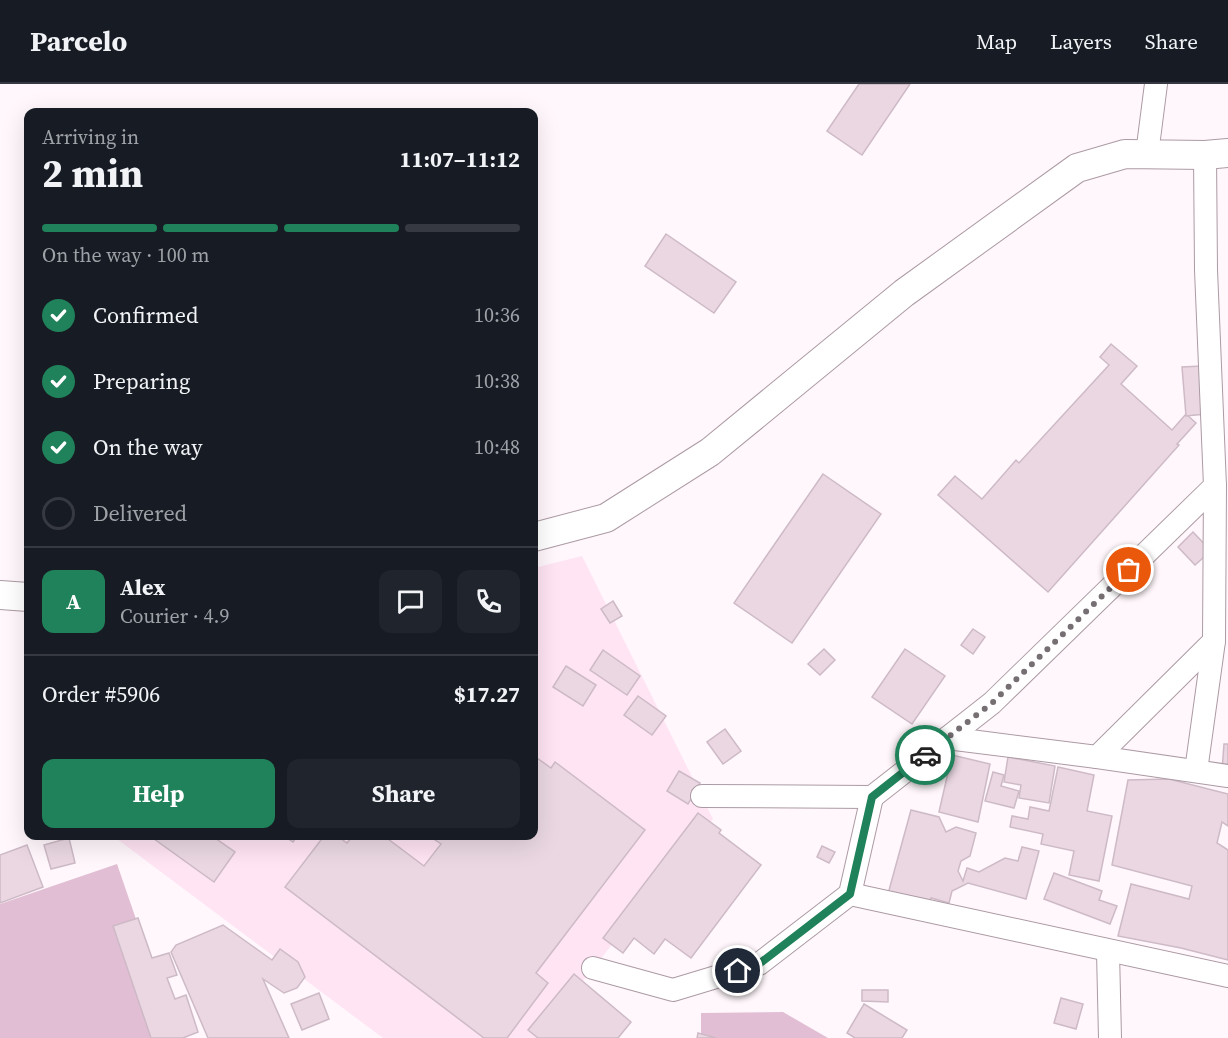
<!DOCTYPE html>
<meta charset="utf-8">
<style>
body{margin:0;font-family:"Source Serif 4",serif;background:#20242c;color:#f1f3f6;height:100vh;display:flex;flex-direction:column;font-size:22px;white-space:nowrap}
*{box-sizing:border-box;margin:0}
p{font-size:20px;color:#9ea1a6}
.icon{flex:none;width:33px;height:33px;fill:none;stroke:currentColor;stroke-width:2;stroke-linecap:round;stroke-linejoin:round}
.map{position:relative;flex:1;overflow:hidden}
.panel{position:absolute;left:24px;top:24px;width:514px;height:732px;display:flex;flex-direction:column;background:#171b24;border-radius:12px;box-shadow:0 6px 24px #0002}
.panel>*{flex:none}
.pin{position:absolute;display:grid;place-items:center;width:51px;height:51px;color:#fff;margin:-26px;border:3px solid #fff;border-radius:50%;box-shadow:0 2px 6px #0007}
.courier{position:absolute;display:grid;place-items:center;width:60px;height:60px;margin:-30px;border:4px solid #20825a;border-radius:50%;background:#fff;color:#222;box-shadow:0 2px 8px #0007}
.headline em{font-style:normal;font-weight:700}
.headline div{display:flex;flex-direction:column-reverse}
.headline{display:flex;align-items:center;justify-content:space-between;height:102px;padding:0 18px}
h1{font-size:39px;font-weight:700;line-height:45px}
.bar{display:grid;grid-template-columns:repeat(4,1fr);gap:9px 6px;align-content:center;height:72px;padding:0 18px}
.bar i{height:8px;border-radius:4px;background:#363941}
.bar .on{background:#20825a}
.bar p{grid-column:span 4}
.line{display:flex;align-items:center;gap:15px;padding:0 18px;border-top:2px solid #363941}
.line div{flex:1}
.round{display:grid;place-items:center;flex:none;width:63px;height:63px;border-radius:12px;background:#20242c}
ol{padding:0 18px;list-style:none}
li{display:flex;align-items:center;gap:18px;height:66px}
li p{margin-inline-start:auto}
li .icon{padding:6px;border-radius:50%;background:#20825a;color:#fff;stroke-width:4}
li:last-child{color:#9ea1a6}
li i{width:33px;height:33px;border:3px solid #363941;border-radius:50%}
.action{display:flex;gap:12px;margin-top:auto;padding:12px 18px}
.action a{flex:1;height:69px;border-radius:12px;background:#20825a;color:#fff;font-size:24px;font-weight:700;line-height:69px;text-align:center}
.action a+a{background:#20242c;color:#f1f3f6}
header{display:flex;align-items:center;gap:36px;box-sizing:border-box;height:84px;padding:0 30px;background:#171b24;border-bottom:2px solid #363941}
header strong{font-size:28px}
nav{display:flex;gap:33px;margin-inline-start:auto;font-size:21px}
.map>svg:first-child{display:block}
.built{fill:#ffe4f4}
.green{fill:#e2bed4}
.building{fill:#ead7e2;stroke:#cdbac6;stroke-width:1.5}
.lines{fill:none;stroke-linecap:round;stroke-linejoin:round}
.minor-casing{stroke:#ac9aa4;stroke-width:24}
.tertiary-casing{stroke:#ac9aa4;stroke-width:30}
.minor{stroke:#fff;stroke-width:22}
.tertiary{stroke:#fff;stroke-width:28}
.done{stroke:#756e72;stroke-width:6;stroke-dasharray:0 10.8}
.route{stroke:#20825a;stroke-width:8}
</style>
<header>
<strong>Parcelo</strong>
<nav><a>Map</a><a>Layers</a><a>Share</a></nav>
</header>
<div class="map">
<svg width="1228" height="954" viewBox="0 0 1228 954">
<rect width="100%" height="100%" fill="#fff7fb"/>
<path class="built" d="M582 472 713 735 537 954H383L113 752H534V484Z"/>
<g class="green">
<path d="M117 780 177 954H0V820Z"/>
<path d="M783 928 828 954H701V929Z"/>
</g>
<g class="building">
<path d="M859 0H910L862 71 827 47Z"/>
<path d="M666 150 736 198 714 229 645 182Z"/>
<path d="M1111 260 1137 282 1121 300 1172 346 1186 330 1196 339 1177 360 1179 361 1048 508 938 411 955 392 982 415 1016 376 1019 379 1109 281 1100 273Z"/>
<path d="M1202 282 1206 330 1186 332 1182 283Z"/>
<path d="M823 390 881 430 792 559 734 519Z"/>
<path d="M1193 448 1211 467 1195 481 1178 463Z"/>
<path d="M613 517 622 532 610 539 601 525Z"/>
<path d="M973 545 985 553 973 570 961 561Z"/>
<path d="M824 565 835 576 820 591 808 580Z"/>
<path d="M905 565 945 592 912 640 872 613Z"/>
<path d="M603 566 640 592 627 611 590 586Z"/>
<path d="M566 582 596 601 583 622 553 603Z"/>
<path d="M638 612 666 632 652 651 624 631Z"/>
<path d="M725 645 741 667 723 680 707 658Z"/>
<path d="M1224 660H1228V687H1222Z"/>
<path d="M952 671 990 680 978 738 939 728Z"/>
<path d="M1008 673 1055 682 1049 719 1019 714 1021 701 1004 698Z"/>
<path d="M537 674 551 684 555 678 645 746 536 889 548 899 507 954H484L285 803 324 752H337L347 759 353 752H384L424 782 441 760 429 752H534V678Z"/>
<path d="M1058 683 1094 691 1087 727 1112 732 1099 797 1069 791 1074 767 1041 760 1043 750 1010 743 1012 732 1028 735 1030 723 1049 727Z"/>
<path d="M679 687 700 699 688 720 667 707Z"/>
<path d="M993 688 1004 691 1001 702 1019 707 1014 724 985 717Z"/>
<path d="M1169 695 1228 710V742L1222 738 1217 759 1228 766V876L1181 864 1118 852 1131 800 1189 815 1192 802 1112 781 1128 696Z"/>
<path d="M911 726 939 733 946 748 956 743 976 749 970 772 961 777 958 787 963 797 967 784 979 788 1005 774 1018 777 1022 763 1039 767 1026 815 968 799 952 807 949 819 931 814 929 821 888 810Z"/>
<path d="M698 729 721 746 719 749 761 781 691 874 665 855 654 870 634 854 623 869 603 854Z"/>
<path d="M150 752H212L235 768 214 798Z"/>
<path d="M284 752H297L293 758Z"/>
<path d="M69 754 75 779 51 785 44 761Z"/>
<path d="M27 761 43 803 0 819V771Z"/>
<path d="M822 762 835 768 829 779 817 773Z"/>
<path d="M1054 789 1102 807 1099 816 1117 822 1110 840 1044 815Z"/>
<path d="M138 834 152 874 169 869 177 891 167 894 175 915 186 911 198 948 183 954H151L113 842Z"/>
<path d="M223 841 272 876 280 865 298 878 305 893 297 904 284 909 263 895 289 954H208L171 868 176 861Z"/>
<path d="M574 890 631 938 618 954H538L528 946Z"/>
<path d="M862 906H888V918L862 917Z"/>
<path d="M319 909 329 935 302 946 291 920Z"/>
<path d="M1061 914 1083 920 1076 945 1054 939Z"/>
<path d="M864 920 907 946 902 954H855L847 949Z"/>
<path d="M698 949 716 954H697Z"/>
</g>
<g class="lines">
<defs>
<g id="minor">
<path d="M1147 70 1156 0"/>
<path d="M947 654 1097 673 1228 692"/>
<path d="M1097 673 1214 557"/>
<path d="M1196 687 1214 557 1215 402"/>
<path d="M702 712 872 713 992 619 1215 402 1206 186 1205 71"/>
<path d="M850 810 1228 892"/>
<path d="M1108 868 1110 954"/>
<path d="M593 884 673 906 759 880 850 810 872 713"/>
</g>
<g id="tertiary">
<path d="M534 453 606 434 710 368 904 209 1077 84 1125 70 1205 71 1228 69"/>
<path d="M0 511 28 513"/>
</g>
</defs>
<use href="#minor" class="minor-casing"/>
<use href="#tertiary" class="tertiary-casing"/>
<use href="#minor" class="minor"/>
<use href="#tertiary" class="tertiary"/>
</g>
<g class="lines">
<path class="done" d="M925 671 992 619 1129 486"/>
<path class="route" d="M738 887 759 880 850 810 872 713 925 671"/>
</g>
</svg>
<div class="pin" style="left:1129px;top:486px;background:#ea580c"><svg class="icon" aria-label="bag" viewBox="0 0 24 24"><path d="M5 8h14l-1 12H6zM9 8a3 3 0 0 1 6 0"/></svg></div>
<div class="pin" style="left:738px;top:887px;background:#1f2937"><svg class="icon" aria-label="home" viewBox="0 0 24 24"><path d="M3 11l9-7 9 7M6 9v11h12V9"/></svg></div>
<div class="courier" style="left:925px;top:671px"><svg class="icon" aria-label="car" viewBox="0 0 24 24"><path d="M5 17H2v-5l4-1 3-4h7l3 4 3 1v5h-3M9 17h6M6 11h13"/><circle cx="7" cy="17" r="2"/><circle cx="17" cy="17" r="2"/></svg></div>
<section class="panel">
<div class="headline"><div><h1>2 min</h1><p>Arriving in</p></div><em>11:07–11:12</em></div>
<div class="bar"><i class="on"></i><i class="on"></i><i class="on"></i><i></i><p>On the way · 100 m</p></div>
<ol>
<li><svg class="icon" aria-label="check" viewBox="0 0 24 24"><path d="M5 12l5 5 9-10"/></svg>Confirmed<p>10:36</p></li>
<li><svg class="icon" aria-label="check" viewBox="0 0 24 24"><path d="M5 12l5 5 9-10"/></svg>Preparing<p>10:38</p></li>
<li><svg class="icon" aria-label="check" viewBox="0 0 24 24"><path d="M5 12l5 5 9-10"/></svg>On the way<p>10:48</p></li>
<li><i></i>Delivered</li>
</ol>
<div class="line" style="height:108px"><b class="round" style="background:#20825a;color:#fff">A</b><div><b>Alex</b><p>Courier · 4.9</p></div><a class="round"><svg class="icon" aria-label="chat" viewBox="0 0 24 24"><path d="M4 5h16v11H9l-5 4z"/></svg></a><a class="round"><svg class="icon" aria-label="phone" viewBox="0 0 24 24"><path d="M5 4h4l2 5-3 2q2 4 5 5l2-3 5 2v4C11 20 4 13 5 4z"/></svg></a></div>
<div class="line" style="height:78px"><div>Order #5906</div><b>$17.27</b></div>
<div class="action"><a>Help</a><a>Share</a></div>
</section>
</div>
